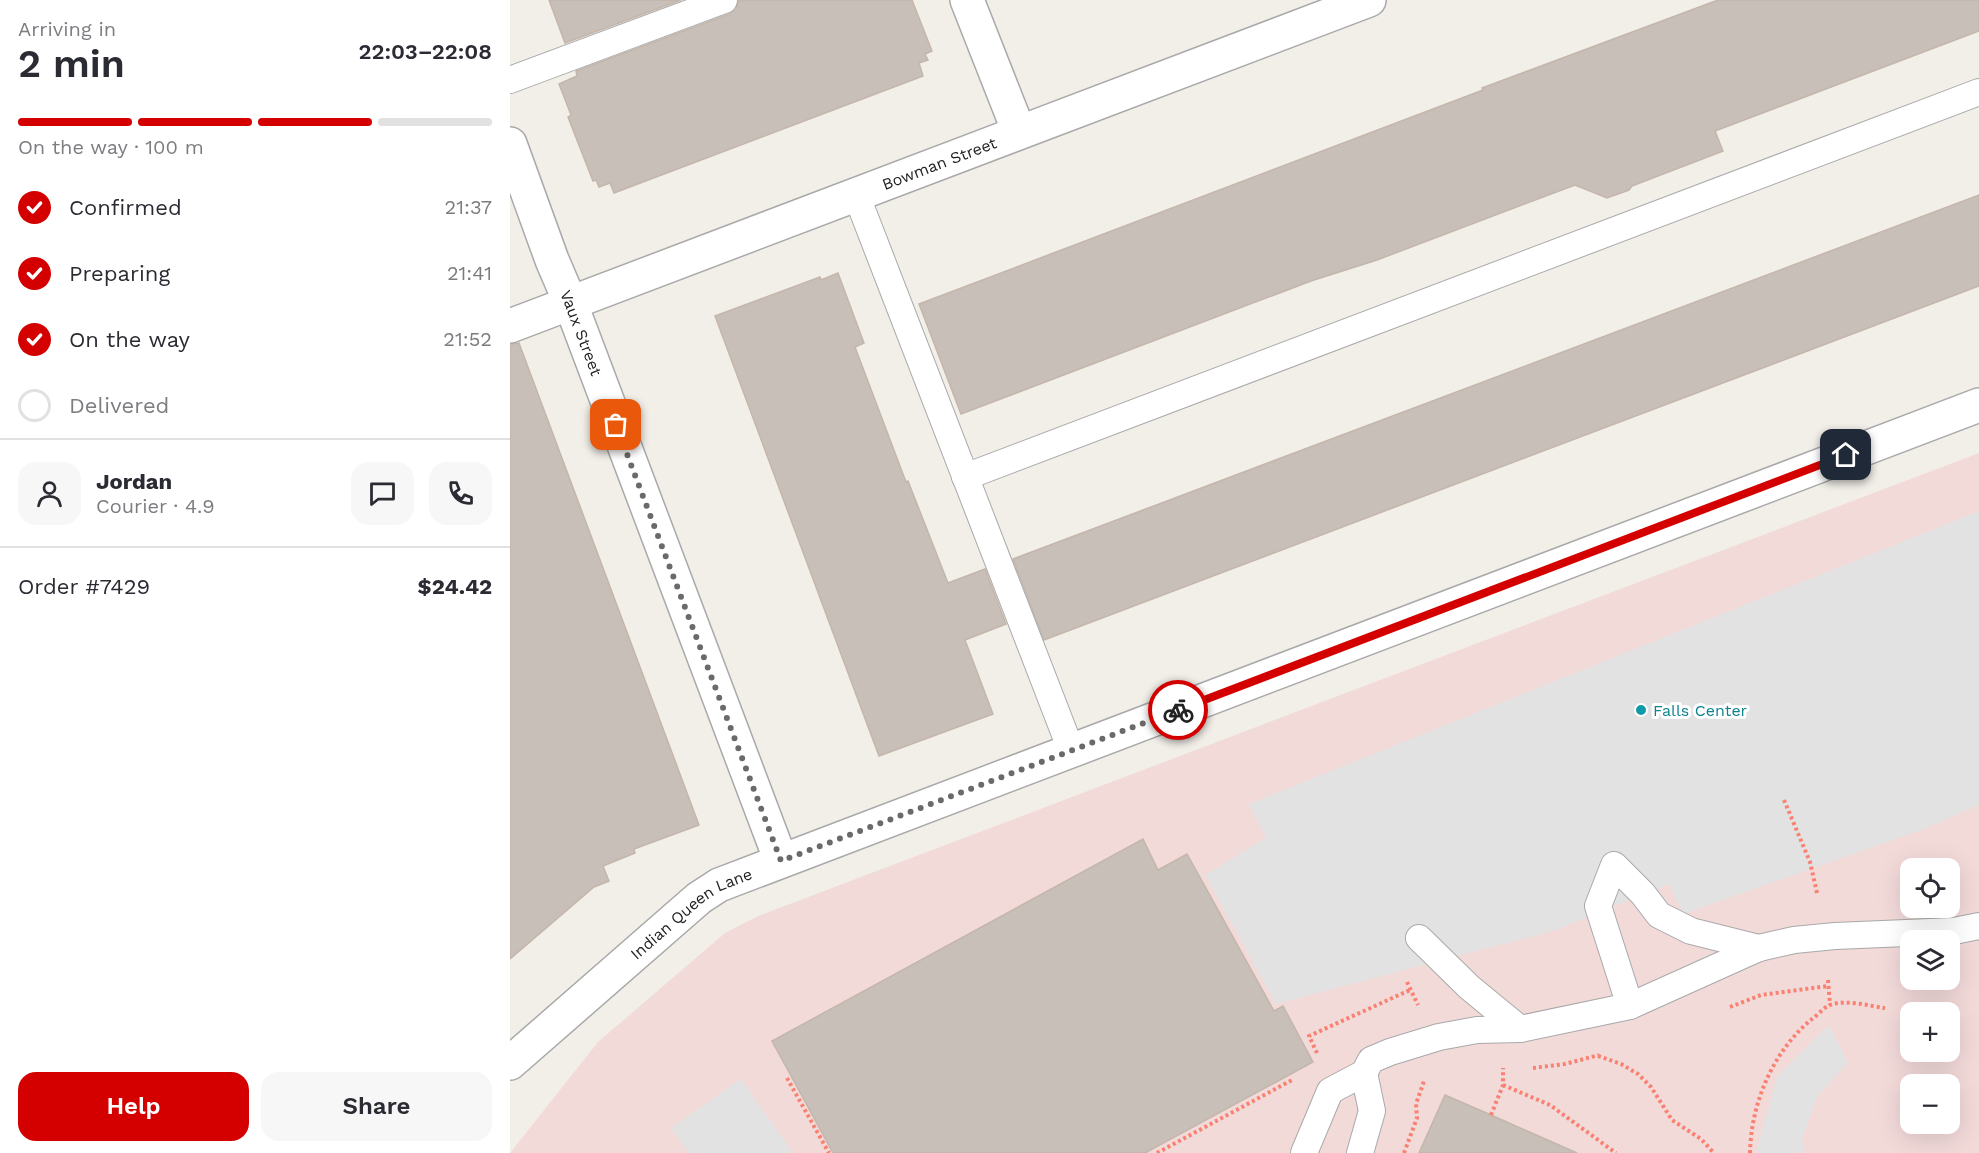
<!DOCTYPE html>
<meta charset="utf-8">
<style>
body{margin:0;font-family:"Work Sans",sans-serif;background:#f7f7f7;color:#2b2b33;height:100vh;display:flex;flex-direction:column;font-size:22px;white-space:nowrap}
*{box-sizing:border-box;margin:0}
p{font-size:20px;color:#7c7c81}
.icon{flex:none;width:33px;height:33px;fill:none;stroke:currentColor;stroke-width:2;stroke-linecap:round;stroke-linejoin:round}
.map{position:relative;flex:1;overflow:hidden}
.details{display:flex;flex-direction:column;background:#fff;width:510px}
.details>*{flex:none}
.buttons{position:absolute;left:1390px;top:858px;display:grid;gap:12px}
.buttons a{display:grid;place-items:center;width:60px;height:60px;border-radius:12px;background:#fff;box-shadow:0 6px 24px #0002;font-size:30px}
.pin{position:absolute;display:grid;place-items:center;width:51px;height:51px;color:#fff;margin:-26px;border-radius:12px;box-shadow:0 3px 9px #0006}
.courier{position:absolute;display:grid;place-items:center;width:60px;height:60px;margin:-30px;border:4px solid #d40000;border-radius:50%;background:#fff;color:#222;box-shadow:0 2px 8px #0007}
.summary em{font-style:normal;font-weight:600}
.summary div{display:flex;flex-direction:column-reverse}
.summary{display:flex;align-items:center;justify-content:space-between;height:102px;padding:0 18px}
h1{font-size:39px;font-weight:600;line-height:45px}
.bar{display:grid;grid-template-columns:repeat(4,1fr);gap:9px 6px;align-content:center;height:72px;padding:0 18px}
.bar i{height:8px;border-radius:4px;background:#e1e1e2}
.bar .current{background:#d40000}
.bar p{grid-column:span 4}
.line{display:flex;align-items:center;gap:15px;padding:0 18px;border-top:2px solid #e1e1e2}
.line div{flex:1}
.round{display:grid;place-items:center;flex:none;width:63px;height:63px;border-radius:18px;background:#f7f7f7}
ol{padding:0 18px;list-style:none}
li{display:flex;align-items:center;gap:18px;height:66px}
li p{margin-inline-start:auto}
li .icon{padding:6px;border-radius:50%;background:#d40000;color:#fff;stroke-width:4}
li:last-child{color:#7c7c81}
li i{width:33px;height:33px;border:3px solid #e1e1e2;border-radius:50%}
.action{display:flex;gap:12px;margin-top:auto;padding:12px 18px}
.action a{flex:1;height:69px;border-radius:18px;background:#d40000;color:#fff;font-size:24px;font-weight:600;line-height:69px;text-align:center}
.action a+a{background:#f7f7f7;color:#2b2b33}
main{display:flex;flex:1;min-height:0}
.map>svg:first-child{display:block}
.commercial{fill:#f2dad9;fill-rule:evenodd}
.parking{fill:#e2e2e2}
.building{fill:#c7bfb8;stroke:#c4b6ab;stroke-width:1.5}
.lines{fill:none;stroke-linecap:round;stroke-linejoin:round}
.service-casing{stroke:#a9a9a9;stroke-width:28}
.minor-casing{stroke:#a9a9a9;stroke-width:36}
.path{stroke:#fa8072;stroke-width:4;stroke-dasharray:3 3;stroke-linecap:butt}
.service{stroke:#fff;stroke-width:26}
.minor{stroke:#fff;stroke-width:33}
.done{stroke:#6b6a68;stroke-width:6;stroke-dasharray:0 10.8}
.route{stroke:#d40000;stroke-width:8}
.culture-dot{fill:#0f9aa8;stroke:#fff;stroke-width:2}
.labels{text-anchor:middle;stroke-width:6;stroke-linejoin:round;paint-order:stroke}
.street-label{font-size:16px;fill:#222;stroke:#fff}
.culture-label{font-size:16px;fill:#0d838f;stroke:#fff;text-anchor:start}
</style>
<main>
<section class="details">
<div class="summary"><div><h1>2 min</h1><p>Arriving in</p></div><em>22:03–22:08</em></div>
<div class="bar"><i class="current"></i><i class="current"></i><i class="current"></i><i></i><p>On the way · 100 m</p></div>
<ol>
<li><svg class="icon" aria-label="check" viewBox="0 0 24 24"><path d="M5 12l5 5 9-10"/></svg>Confirmed<p>21:37</p></li>
<li><svg class="icon" aria-label="check" viewBox="0 0 24 24"><path d="M5 12l5 5 9-10"/></svg>Preparing<p>21:41</p></li>
<li><svg class="icon" aria-label="check" viewBox="0 0 24 24"><path d="M5 12l5 5 9-10"/></svg>On the way<p>21:52</p></li>
<li><i></i>Delivered</li>
</ol>
<div class="line" style="height:108px"><a class="round"><svg class="icon" aria-label="person" viewBox="0 0 24 24"><circle cx="12" cy="8" r="4"/><path d="M4 21q1-7 8-7t8 7"/></svg></a><div><b>Jordan</b><p>Courier · 4.9</p></div><a class="round"><svg class="icon" aria-label="chat" viewBox="0 0 24 24"><path d="M4 5h16v11H9l-5 4z"/></svg></a><a class="round"><svg class="icon" aria-label="phone" viewBox="0 0 24 24"><path d="M5 4h4l2 5-3 2q2 4 5 5l2-3 5 2v4C11 20 4 13 5 4z"/></svg></a></div>
<div class="line" style="height:78px"><div>Order #7429</div><b>$24.42</b></div>
<div class="action"><a>Help</a><a>Share</a></div>
</section>
<div class="map">
<svg width="1469" height="1153" viewBox="0 0 1469 1153">
<rect width="100%" height="100%" fill="#f2efe9"/>
<path class="commercial" d="M1469 453V1153H0L88 1042 215 933 248 916ZM1401 868H1440V908H1401ZM1401 940H1440V980H1401ZM1401 1012H1440V1052H1401ZM1401 1084H1440V1124H1401Z"/>
<g class="parking">
<path d="M1469 511V805L1414 829 1173 914 1159 884 1043 931 766 1004 695 875 756 838 739 804Z"/>
<path d="M1319 1025 1338 1063 1308 1095 1292 1138 1294 1153H1246L1267 1077Z"/>
<path d="M231 1079 283 1153H179L161 1128Z"/>
</g>
<g class="building">
<path d="M39 0H171L55 43Z"/>
<path d="M229 0H402L422 51 415 54 418 60 409 63 413 76 104 193 100 183 89 187 86 180 83 181 58 117 61 115 49 84 67 76 66 71 219 14 226 9Z"/>
<path d="M1208 0H1469V31L1205 131 1213 151 1122 186 1119 190 1097 198 1065 185 867 260 801 281 451 414 409 304 973 90 972 88Z"/>
<path d="M1469 195V286L534 640 503 559Z"/>
<path d="M328 273 354 343 345 347 396 482 398 481 438 583 475 569 496 624 455 640 483 714 369 756 205 316 310 277 311 280Z"/>
<path d="M9 343 189 825 124 849 125 853 93 866 99 881 84 887 0 959V344Z"/>
<path d="M633 839 648 870 677 854 764 1011 773 1006 803 1062 635 1153H323L262 1041Z"/>
<path d="M935 1095 981 1115 1067 1153H909Z"/>
</g>
<g class="lines">
<defs>
<g id="service">
<path d="M0 80 214 0"/>
<path d="M346 194 561 750"/>
<path d="M455 477 1469 92"/>
<path d="M909 938 959 987 1010 1029"/>
<path d="M1120 1006 1088 906 1104 865 1133 894 1149 915 1181 931 1249 948"/>
<path d="M794 1153 820 1091 854 1073 861 1060 880 1052 929 1037 967 1030 1010 1029 1120 1006 1249 948 1284 940 1325 936 1444 931 1469 926"/>
<path d="M850 1153 862 1111 854 1073"/>
</g>
<g id="minor">
<path d="M457 0 509 132"/>
<path id="s1" d="M0 144 42 260 60 302 271 861"/>
<path id="s2" d="M0 326 859 0"/>
<path id="s3" d="M0 1063 189 898 209 885 1469 405"/>
</g>
</defs>
<use href="#service" class="service-casing"/>
<use href="#minor" class="minor-casing"/>
<g class="path">
<path d="M1274 800 1300 862 1307 893"/>
<path d="M1318 980 1320 1005"/>
<path d="M897 982 908 1005"/>
<path d="M1220 1007 1251 995 1318 986"/>
<path d="M807 1053 799 1036 900 990"/>
<path d="M1088 1056 1111 1064 1128 1074 1141 1087 1162 1120 1191 1139 1204 1153"/>
<path d="M1023 1068 1055 1064 1089 1055"/>
<path d="M277 1078 319 1153"/>
<path d="M993 1085 1040 1105 1106 1153"/>
<path d="M981 1115 993 1085V1068"/>
<path d="M647 1153 782 1080"/>
<path d="M894 1153 907 1118 906 1104 914 1081"/>
<path d="M1240 1153C1241 1103 1263 1051 1302 1019 1308 1015 1314 1007 1320 1005 1336 999 1359 1006 1375 1008"/>
</g>
<use href="#service" class="service"/>
<use href="#minor" class="minor"/>
</g>
<g class="lines">
<path class="done" d="M106 425 271 861 668 710"/>
<path class="route" d="M668 710 1336 455"/>
</g>
<circle class="culture-dot" cx="1131" cy="710" r="6"/>
<g class="labels">
<g class="street-label">
<text dy="6" stroke="none"><textPath href="#s2" startOffset="459">Bowman Street</textPath></text>
<text dy="6" stroke="none"><textPath href="#s1" startOffset="202">Vaux Street</textPath></text>
<text dy="6" stroke="none"><textPath href="#s3" startOffset="236">Indian Queen Lane</textPath></text>
</g>
<g class="culture-label">
<text x="1143" y="716">Falls Center</text>
</g>
</g>
</svg>
<div class="buttons">
<a><svg class="icon" aria-label="locate" viewBox="0 0 24 24"><circle cx="12" cy="12" r="6"/><path d="M12 2v4M12 18v4M2 12h4M18 12h4"/></svg></a>
<a><svg class="icon" aria-label="layers" viewBox="0 0 24 24"><path d="M12 4l9 5-9 5-9-5zM3 14l9 5 9-5"/></svg></a>
<a>+</a>
<a>−</a>
</div>
<div class="pin" style="left:106px;top:425px;background:#ea580c"><svg class="icon" aria-label="bag" viewBox="0 0 24 24"><path d="M5 8h14l-1 12H6zM9 8a3 3 0 0 1 6 0"/></svg></div>
<div class="pin" style="left:1336px;top:455px;background:#1f2937"><svg class="icon" aria-label="home" viewBox="0 0 24 24"><path d="M3 11l9-7 9 7M6 9v11h12V9"/></svg></div>
<div class="courier" style="left:668px;top:710px"><svg class="icon" aria-label="bike" viewBox="0 0 24 24"><circle cx="6" cy="16" r="4"/><circle cx="18" cy="16" r="4"/><path d="M6 16l4-8h5l3 8M10 8l3 8H6M13 5h3"/></svg></div>
</div>
</main>
